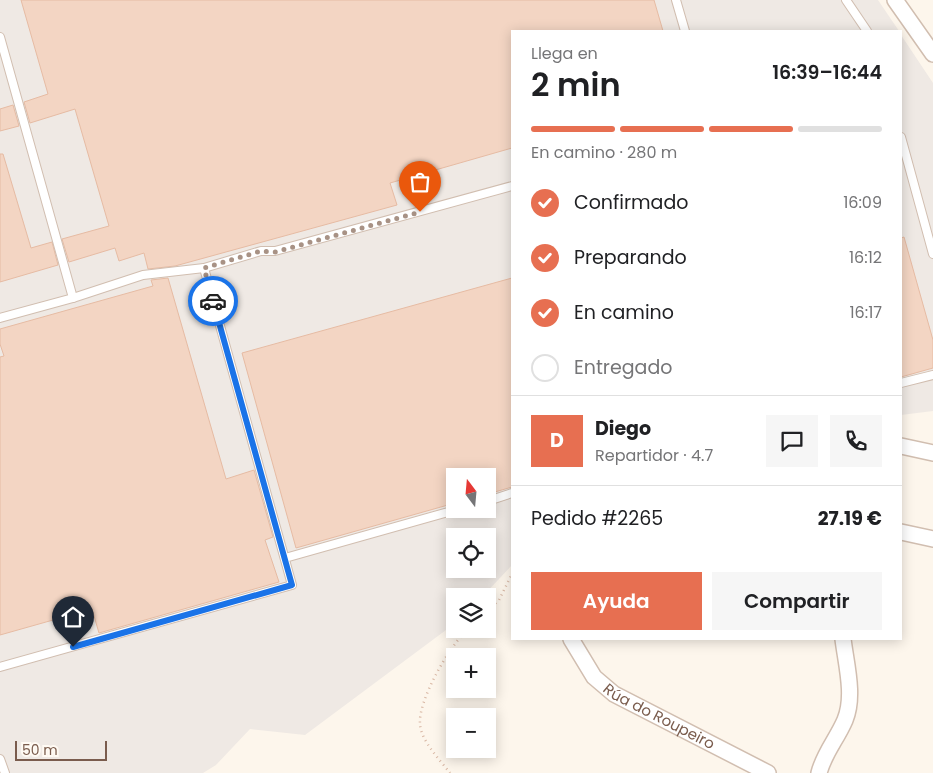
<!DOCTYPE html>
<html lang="es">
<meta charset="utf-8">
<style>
body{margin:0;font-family:Poppins,sans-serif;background:#f6f6f6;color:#202124;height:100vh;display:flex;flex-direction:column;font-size:19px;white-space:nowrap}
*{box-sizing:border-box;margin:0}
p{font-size:16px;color:#757577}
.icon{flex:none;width:28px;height:28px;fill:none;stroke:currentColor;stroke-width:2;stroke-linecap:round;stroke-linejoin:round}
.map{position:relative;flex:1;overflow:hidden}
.side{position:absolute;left:511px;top:30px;width:391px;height:610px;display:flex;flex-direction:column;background:#fff;border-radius:0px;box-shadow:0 2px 12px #0003}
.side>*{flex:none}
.needle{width:32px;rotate:344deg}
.buttons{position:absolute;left:446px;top:468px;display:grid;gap:10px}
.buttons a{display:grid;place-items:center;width:50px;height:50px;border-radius:0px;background:#fff;box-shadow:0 2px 12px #0003;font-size:25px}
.scale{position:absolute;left:15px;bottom:12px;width:92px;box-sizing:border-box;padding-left:5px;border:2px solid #7a5c4d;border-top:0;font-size:14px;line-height:18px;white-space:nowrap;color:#7a5c4d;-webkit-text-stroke:4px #fffaf3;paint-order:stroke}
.pin{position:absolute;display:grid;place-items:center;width:42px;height:42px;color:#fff;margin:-51px -21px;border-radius:50% 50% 50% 0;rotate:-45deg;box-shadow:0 0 5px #0007}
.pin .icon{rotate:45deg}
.courier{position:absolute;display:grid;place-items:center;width:50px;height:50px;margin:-25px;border:4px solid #1a73e8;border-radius:50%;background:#fff;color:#222;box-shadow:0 1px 6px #0007}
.overview em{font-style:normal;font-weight:600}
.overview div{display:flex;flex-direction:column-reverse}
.overview{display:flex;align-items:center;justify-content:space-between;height:85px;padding:0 20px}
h1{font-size:32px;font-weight:600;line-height:38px}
.bar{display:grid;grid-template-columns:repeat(4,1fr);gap:8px 5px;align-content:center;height:60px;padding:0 20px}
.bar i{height:6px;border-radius:4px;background:#e0e0e0}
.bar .on{background:#e76f51}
.bar p{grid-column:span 4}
.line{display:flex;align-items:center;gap:12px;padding:0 20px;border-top:1px solid #e0e0e0}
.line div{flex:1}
.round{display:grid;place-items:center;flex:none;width:52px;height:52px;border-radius:0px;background:#f6f6f6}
ol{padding:0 20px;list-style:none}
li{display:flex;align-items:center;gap:15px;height:55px}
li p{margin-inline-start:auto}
li .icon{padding:5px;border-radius:50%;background:#e76f51;color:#fff;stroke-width:4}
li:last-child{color:#757577}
li i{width:28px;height:28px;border:2px solid #e0e0e0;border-radius:50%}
.button{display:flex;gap:10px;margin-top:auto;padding:10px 20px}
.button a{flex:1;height:58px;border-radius:0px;background:#e76f51;color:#fff;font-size:20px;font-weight:600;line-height:58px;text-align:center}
.button a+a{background:#f6f6f6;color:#202124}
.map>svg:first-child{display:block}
.industrial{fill:#efe9e4;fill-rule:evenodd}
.building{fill:#f3d5c3;stroke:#e6bba3}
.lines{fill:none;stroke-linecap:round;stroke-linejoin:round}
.service-casing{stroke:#d1beb0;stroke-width:10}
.minor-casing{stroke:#d1beb0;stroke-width:18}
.path{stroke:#d9b8a5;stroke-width:2.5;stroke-dasharray:1 4;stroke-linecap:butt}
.service{stroke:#fff;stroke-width:8}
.minor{stroke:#fff;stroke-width:15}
.done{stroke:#a89285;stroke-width:5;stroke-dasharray:0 9}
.route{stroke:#1a73e8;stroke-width:6}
.labels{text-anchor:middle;stroke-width:5;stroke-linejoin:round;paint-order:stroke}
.street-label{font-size:15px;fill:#7a5c4d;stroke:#fffaf3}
</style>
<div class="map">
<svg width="933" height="773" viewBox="0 0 933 773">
<rect width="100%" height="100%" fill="#fdf6ec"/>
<g class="industrial">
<path d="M0 0H878L899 31H512V565L483 596H455V622L446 630 305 735 250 729 216 765 203 773H0ZM455 476H488V509H455ZM455 536H488V569H455Z"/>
<path d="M901 35 933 83V411L901 415Z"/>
</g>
<g class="building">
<path d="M21 0H654L663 31H512V148L390 183 397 205 175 266 148 269 144 253 119 261 115 248 69 262 62 239 109 226 75 109 30 123 24 102 48 94Z"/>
<path d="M13 105 19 126 0 131V109Z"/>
<path d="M0 154H3L31 248 52 242 58 265 0 282Z"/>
<path d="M904 237 933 340V368L901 377V238Z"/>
<path d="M168 278 226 479 254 470 273 537 265 540 279 582 99 633 92 609 0 635V357L4 356 0 344V329L153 286 151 280Z"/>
<path d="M512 278V487L488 494V476H455V503L296 548 242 353Z"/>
</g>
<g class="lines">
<defs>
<g id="service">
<path d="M676 0 685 31"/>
<path d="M846 0 867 31"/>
<path d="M0 37 73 298"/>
<path d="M901 137 933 254"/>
<path d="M0 318 73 298 143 275 204 268 261 251H275L512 186"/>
<path d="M901 383 933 375"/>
<path d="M488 501 512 493"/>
<path d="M285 558 459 509"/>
<path d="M0 667 292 585 204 268"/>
<path d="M0 759 5 773"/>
</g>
<g id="minor">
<path d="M895 0 933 54"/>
<path d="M901 446 933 453"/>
<path d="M901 532 933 539"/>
<path id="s1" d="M571 639 594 677 614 694 768 773"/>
<path d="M819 773C824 753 837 739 845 720 855 696 846 664 843 639"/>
</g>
</defs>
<use href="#service" class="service-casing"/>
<use href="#minor" class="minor-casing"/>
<g class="path">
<path d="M488 610 499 600 512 574"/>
<path d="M450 773C440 760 421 741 420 724 418 700 450 645 468 629"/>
</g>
<use href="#service" class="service"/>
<use href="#minor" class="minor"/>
</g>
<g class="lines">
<path class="done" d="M213 301 204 268 261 251 275 252 420 212"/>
<path class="route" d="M73 647 292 585 213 301"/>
</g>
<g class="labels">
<g class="street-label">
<text dy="5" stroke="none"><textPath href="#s1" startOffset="121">Rúa do Roupeiro</textPath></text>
</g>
</g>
</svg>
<div class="buttons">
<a><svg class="needle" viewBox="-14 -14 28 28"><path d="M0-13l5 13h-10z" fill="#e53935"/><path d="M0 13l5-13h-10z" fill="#757577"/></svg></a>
<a><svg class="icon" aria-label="locate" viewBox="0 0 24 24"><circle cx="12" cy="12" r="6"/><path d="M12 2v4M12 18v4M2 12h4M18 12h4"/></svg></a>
<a><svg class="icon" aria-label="layers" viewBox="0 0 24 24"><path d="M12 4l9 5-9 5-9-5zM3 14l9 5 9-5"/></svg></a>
<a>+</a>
<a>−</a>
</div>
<div class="scale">50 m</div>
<div class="pin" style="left:420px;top:212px;background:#ea580c"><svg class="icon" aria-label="bag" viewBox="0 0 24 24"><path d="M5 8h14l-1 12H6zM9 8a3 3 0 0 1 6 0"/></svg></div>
<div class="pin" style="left:73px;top:647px;background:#1f2937"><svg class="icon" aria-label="home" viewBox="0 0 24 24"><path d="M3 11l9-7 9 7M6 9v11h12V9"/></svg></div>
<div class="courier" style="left:213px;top:301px"><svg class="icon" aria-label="car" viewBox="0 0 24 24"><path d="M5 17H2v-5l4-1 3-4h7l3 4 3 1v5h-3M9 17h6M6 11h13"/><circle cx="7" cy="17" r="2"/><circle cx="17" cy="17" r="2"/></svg></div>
<section class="side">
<div class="overview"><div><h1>2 min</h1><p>Llega en</p></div><em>16:39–16:44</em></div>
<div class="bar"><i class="on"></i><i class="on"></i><i class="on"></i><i></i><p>En camino · 280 m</p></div>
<ol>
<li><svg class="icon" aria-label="check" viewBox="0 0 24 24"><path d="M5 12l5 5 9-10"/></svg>Confirmado<p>16:09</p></li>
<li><svg class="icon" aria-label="check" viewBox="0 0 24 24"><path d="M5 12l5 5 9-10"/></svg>Preparando<p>16:12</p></li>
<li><svg class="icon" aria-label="check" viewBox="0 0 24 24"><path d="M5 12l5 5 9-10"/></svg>En camino<p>16:17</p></li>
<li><i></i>Entregado</li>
</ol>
<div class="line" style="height:90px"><b class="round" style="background:#e76f51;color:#fff">D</b><div><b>Diego</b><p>Repartidor · 4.7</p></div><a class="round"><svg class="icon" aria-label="chat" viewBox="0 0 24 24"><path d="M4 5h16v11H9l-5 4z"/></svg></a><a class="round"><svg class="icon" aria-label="phone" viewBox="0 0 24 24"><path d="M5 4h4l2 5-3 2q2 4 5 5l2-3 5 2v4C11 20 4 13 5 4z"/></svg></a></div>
<div class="line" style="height:65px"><div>Pedido #2265</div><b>27.19 €</b></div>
<div class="button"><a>Ayuda</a><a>Compartir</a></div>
</section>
</div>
